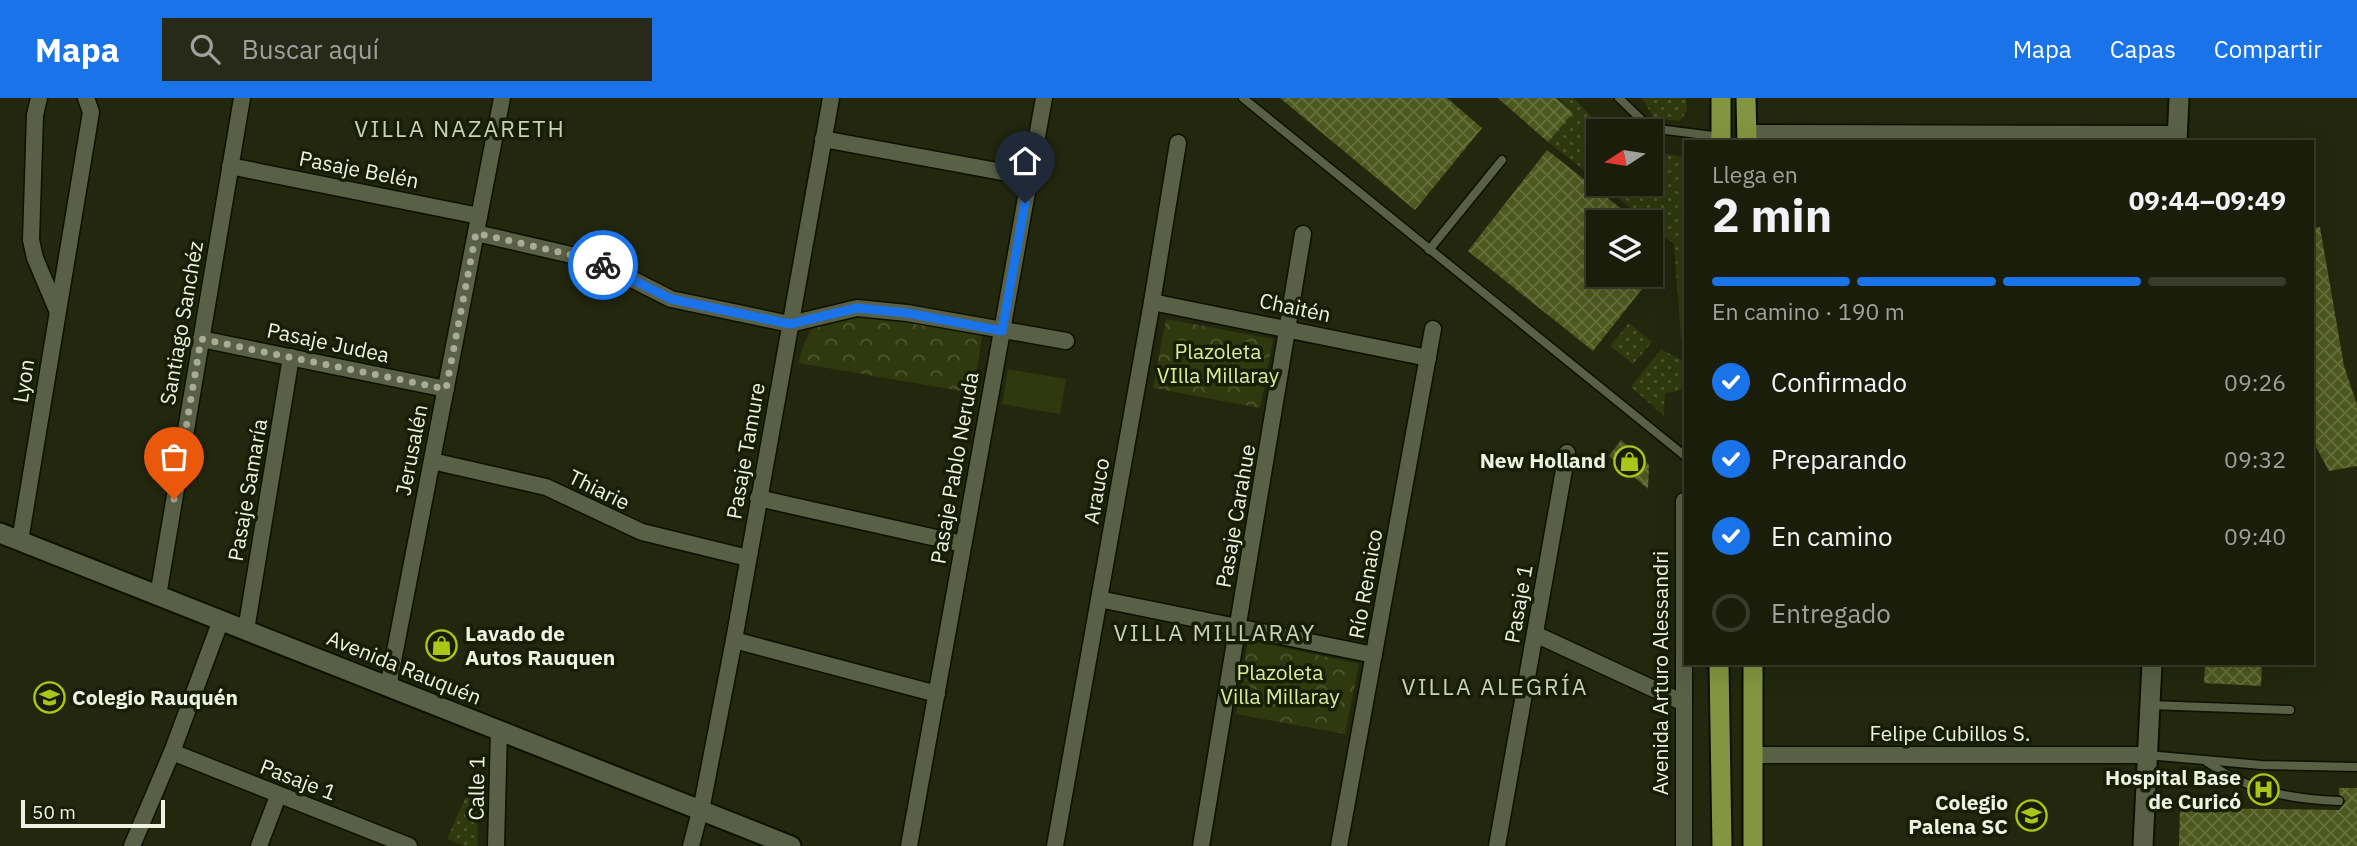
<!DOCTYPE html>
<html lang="es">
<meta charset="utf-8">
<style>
body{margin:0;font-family:"IBM Plex Sans",sans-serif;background:#272a18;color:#f1f3f6;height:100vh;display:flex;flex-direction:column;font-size:26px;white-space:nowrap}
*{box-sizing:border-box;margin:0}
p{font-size:23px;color:#9fa29c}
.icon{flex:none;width:38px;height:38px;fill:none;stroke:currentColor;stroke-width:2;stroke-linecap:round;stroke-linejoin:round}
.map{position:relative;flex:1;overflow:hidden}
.drawer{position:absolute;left:1684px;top:42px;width:630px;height:525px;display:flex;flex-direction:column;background:#1a1d0a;border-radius:0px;box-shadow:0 7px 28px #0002,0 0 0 2px #383b2b}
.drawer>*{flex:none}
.needle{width:46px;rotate:258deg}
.controls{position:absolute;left:1586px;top:21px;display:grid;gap:14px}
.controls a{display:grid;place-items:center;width:77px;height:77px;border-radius:0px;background:#1a1d0a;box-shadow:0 7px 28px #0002,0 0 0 2px #383b2b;font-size:35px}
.scale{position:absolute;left:21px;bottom:18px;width:144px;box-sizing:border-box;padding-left:7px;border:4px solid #eef2e2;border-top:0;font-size:19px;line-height:24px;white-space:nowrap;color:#eef2e2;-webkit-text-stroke:5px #181d05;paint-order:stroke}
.pin{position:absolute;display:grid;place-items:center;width:60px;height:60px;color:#fff;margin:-72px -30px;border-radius:50% 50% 50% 0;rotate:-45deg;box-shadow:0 0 7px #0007}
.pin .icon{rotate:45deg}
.courier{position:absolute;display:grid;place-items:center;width:70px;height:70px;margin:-35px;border:5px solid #1a73e8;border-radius:50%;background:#fff;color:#222;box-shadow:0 2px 9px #0007}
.summary em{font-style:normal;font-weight:800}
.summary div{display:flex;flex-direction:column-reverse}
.summary{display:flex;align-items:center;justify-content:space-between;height:119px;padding:0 28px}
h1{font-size:46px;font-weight:800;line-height:52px}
.bar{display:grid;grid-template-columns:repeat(4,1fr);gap:10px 7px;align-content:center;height:84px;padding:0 28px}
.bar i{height:9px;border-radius:5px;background:#383b2b}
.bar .current{background:#1a73e8}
.bar p{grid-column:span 4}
ol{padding:0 28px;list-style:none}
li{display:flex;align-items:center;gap:21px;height:77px}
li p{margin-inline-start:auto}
li .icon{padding:7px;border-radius:50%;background:#1a73e8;color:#fff;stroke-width:4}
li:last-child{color:#9fa29c}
li i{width:38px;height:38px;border:4px solid #383b2b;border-radius:50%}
header{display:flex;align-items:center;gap:42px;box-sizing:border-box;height:98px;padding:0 35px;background:#1a73e8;color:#fff}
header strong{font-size:33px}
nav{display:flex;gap:38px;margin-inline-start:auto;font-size:24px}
.search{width:490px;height:63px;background:#272a18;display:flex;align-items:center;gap:18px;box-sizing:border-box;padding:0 24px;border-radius:0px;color:#9fa29c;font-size:26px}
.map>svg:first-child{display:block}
.grass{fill:url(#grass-dots)}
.park{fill:url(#park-crowns)}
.pitch{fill:#30390d}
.building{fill:url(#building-cross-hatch)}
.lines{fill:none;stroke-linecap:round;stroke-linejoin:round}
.service-casing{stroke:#0b1000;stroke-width:11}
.minor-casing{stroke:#0b1000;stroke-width:19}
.tertiary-casing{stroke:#0b1000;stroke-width:23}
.secondary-casing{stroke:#0b1000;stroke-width:23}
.primary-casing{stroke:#0b1000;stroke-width:23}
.service{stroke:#596046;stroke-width:8}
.minor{stroke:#596046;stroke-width:16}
.tertiary{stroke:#596046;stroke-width:19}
.secondary{stroke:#596046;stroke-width:19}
.primary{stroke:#849541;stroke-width:19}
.done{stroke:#a7ab98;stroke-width:7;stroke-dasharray:0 12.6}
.route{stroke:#1a73e8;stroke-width:9}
.labels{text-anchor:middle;stroke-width:7;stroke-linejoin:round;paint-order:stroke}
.street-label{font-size:21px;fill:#eef2e2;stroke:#181d05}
.park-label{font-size:21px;fill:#d8ed97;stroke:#181d05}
.poi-label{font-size:21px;font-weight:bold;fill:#eef2e2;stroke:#181d05;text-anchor:end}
.neighbourhood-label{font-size:23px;letter-spacing:2px;fill:#c9d1b3;stroke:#181d05}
</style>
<header>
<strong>Mapa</strong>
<div class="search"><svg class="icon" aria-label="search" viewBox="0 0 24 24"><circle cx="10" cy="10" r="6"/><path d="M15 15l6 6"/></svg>Buscar aquí</div>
<nav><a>Mapa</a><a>Capas</a><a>Compartir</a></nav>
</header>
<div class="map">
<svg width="2357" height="748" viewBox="0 0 2357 748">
<defs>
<pattern id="grass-dots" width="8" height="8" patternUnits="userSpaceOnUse" patternTransform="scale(1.75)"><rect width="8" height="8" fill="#30390d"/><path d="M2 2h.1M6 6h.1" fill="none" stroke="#4e5630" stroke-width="1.8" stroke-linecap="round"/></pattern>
<pattern id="park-crowns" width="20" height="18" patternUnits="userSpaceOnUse" patternTransform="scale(1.75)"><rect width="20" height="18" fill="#30390d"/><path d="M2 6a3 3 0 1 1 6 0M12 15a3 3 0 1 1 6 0" fill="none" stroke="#4e5630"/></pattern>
<pattern id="building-cross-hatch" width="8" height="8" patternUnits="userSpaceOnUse" patternTransform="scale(1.75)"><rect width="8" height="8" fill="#4d581f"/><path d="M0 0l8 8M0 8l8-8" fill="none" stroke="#67703f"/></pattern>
</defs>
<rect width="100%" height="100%" fill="#22270e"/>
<g class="grass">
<path d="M1559 0H1574L1605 33H1598V83L1548 44 1573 15Z"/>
<path d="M1642 0H1686L1687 13 1680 23 1654 20Z"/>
<path d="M1650 53 1685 59V243L1681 241 1674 146 1601 86H1650Z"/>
<path d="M1629 225 1652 244 1633 266 1610 248Z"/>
<path d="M1661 251 1685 264V292L1665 295 1664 318 1631 289Z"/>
<path d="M476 676 478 748H464L447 741Z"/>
</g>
<g class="park">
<path d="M847 213 984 228 973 295 798 265C809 229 811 225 847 213Z"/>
<path d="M1166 221 1273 241 1260 310 1153 290Z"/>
<path d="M1248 542 1359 566 1345 636 1236 616Z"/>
</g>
<path class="pitch" d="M1008 271 1066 281 1060 316 1002 306Z"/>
<g class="building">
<path d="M1280 0H1447L1482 30 1415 112Z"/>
<path d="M1498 0H1556L1573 15 1548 44Z"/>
<path d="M1547 52 1638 124H1598V177H1653L1593 253 1468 153Z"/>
<path d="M2320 129 2344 268 2357 307V368L2329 373 2316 349H2312V130Z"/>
<path d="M1621 342 1649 367 1648 391 1609 358Z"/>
<path d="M2205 565H2262L2261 588 2204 585Z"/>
<path d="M2339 690H2357V748H2179L2180 710 2339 712 2346 703 2339 696Z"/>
</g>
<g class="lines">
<defs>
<g id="service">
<path d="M1243 0 1685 358"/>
<path d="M1619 0 1650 30 1721 39"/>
<path d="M1429 152 1502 62"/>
<path d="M2150 607 2290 612"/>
<path d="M2147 657 2261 667 2357 669"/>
<path d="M2207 664C2248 693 2289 701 2339 703"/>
</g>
<g id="minor">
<path d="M39 0 35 17 31 142 35 160 57 212"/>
<path d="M1746 35 2177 36"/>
<path d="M823 41 1030 79"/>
<path d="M230 68 479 118"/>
<path d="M476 135 576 158 606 168 671 201 790 226 857 210 907 215 1066 243"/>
<path d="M1152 204 1428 260"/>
<path d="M201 241 446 291"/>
<path d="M432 363 546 389 642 434 748 460"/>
<path d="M758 400 963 446"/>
<path d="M20 443 91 14 86 0"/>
<path d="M158 498 242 0"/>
<path d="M1099 501 1374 557"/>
<path d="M246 532 291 259"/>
<path d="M1535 536 1684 605"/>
<path d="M734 542 937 596"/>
<path d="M388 589 502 0"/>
<path d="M172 654 409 748"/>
<path d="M1753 657H2147"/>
<path d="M132 748 172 654 221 522"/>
<path d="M259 748 278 698"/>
<path d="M496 748 499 632"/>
<path d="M691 748 703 702 734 542 831 0"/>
<path d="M909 748 1044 0"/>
<path d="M1055 748 1152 204 1178 45"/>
<path d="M1201 748 1303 136"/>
<path d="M1339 748 1433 231"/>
<path d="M1497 748 1567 355"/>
<path d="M1684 748V403"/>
</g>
<g id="tertiary">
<path d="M2177 44 2179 0"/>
<path d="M2143 748 2152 565"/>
</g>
<path id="secondary" d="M0 435 791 748"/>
<g id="primary">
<path d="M1721 0V44"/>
<path d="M1746 0 1747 44"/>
<path d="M1719 565 1722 748"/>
<path d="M1753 565V748"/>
</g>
</defs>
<use href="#service" class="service-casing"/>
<use href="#minor" class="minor-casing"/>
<use href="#tertiary" class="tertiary-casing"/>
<use href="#secondary" class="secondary-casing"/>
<use href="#primary" class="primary-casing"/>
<use href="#service" class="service"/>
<use href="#minor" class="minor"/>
<use href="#tertiary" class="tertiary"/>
<use href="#secondary" class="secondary"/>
<use href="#primary" class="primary"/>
</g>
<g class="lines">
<path class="done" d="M174 401 201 241 446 291 476 135 576 158 603 167"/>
<path class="route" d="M603 167 671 201 790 226 857 210 907 215 1002 233 1025 105"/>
</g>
<defs>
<symbol id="shop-ring" viewBox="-11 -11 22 22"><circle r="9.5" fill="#181d05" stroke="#aac717" stroke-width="1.5"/><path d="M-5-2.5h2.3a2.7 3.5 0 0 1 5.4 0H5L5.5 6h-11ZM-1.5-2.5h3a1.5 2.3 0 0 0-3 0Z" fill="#aac717"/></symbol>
<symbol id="school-ring" viewBox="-11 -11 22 22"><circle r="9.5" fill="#181d05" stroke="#aac717" stroke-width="1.5"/><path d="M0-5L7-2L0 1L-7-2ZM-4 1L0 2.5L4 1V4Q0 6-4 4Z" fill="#aac717"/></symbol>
<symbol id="hospital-ring" viewBox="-11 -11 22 22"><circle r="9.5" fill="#181d05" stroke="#aac717" stroke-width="1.5"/><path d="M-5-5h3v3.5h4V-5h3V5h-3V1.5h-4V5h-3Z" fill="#aac717"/></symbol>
</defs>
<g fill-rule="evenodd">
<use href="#shop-ring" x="1612" y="346" width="35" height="35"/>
<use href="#shop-ring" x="424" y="530" width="35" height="35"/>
<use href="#school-ring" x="32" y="582" width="35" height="35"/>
<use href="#hospital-ring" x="2246" y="674" width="35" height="35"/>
<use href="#school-ring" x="2014" y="700" width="35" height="35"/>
</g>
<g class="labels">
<g class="street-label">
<text transform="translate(359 72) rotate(11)" y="7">Pasaje Belén</text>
<text transform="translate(1295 210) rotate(12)" y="7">Chaitén</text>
<text transform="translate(182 225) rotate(-80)" y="7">Santiago Sanchéz</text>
<text transform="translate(328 245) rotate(12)" y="7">Pasaje Judea</text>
<text transform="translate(24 283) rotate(-81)" y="7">Lyon</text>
<text transform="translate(412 352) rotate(-79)" y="7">Jerusalén</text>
<text transform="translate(746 353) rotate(-80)" y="7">Pasaje Tamure</text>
<text transform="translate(955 370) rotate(-80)" y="7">Pasaje Pablo Neruda</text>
<text transform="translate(248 392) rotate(-80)" y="7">Pasaje Samaría</text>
<text transform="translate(599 392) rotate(26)" y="7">Thiarie</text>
<text transform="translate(1097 393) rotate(-80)" y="7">Arauco</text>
<text transform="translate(1236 418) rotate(-80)" y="7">Pasaje Carahue</text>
<text transform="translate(1366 486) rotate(-80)" y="7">Río Renaico</text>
<text transform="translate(1519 506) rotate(-80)" y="7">Pasaje 1</text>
<text transform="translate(404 570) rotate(22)" y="7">Avenida Rauquén</text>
<text transform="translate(1661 575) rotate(-90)" y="7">Avenida Arturo Alessandri</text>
<text x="1950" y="643">Felipe Cubillos S.</text>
<text transform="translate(298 682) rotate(21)" y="7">Pasaje 1</text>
<text transform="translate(477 690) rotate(-89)" y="7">Calle 1</text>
</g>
<g class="park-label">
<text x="1218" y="261">Plazoleta<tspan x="1218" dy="24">VIlla Millaray</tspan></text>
<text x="1280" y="582">Plazoleta<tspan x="1280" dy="24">Villa Millaray</tspan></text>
</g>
<g class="poi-label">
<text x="1606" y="370">New Holland</text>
<text x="465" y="543" text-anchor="start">Lavado de<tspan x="465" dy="24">Autos Rauquen</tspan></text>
<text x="72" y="607" text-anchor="start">Colegio Rauquén</text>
<text x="2241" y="687">Hospital Base<tspan x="2241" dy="24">de Curicó</tspan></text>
<text x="2008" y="712">Colegio<tspan x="2008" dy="24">Palena SC</tspan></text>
</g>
<g class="neighbourhood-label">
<text x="460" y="39">VILLA NAZARETH</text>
<text x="1215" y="543">VILLA MILLARAY</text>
<text x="1495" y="597">VILLA ALEGRÍA</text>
</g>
</g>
</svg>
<div class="controls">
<a><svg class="needle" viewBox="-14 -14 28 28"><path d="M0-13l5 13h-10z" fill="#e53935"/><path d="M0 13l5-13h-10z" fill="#9fa29c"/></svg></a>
<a><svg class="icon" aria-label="layers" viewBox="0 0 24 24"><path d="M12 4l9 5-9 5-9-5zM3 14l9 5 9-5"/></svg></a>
</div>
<div class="scale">50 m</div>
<div class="pin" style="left:174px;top:401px;background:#ea580c"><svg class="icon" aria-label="bag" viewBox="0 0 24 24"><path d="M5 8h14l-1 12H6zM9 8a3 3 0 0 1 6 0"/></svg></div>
<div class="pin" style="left:1025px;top:105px;background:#1f2937"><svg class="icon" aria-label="home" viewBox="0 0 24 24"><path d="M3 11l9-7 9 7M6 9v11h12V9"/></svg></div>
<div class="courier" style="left:603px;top:167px"><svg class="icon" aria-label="bike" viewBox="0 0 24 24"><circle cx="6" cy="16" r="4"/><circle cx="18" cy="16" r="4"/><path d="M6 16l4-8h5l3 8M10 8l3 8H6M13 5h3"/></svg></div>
<section class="drawer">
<div class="summary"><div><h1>2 min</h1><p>Llega en</p></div><em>09:44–09:49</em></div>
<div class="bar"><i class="current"></i><i class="current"></i><i class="current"></i><i></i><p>En camino · 190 m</p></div>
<ol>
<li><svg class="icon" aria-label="check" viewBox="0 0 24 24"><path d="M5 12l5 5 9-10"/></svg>Confirmado<p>09:26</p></li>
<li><svg class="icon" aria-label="check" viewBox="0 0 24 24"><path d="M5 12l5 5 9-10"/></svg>Preparando<p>09:32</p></li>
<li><svg class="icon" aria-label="check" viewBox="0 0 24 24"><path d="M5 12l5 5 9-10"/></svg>En camino<p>09:40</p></li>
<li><i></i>Entregado</li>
</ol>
</section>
</div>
